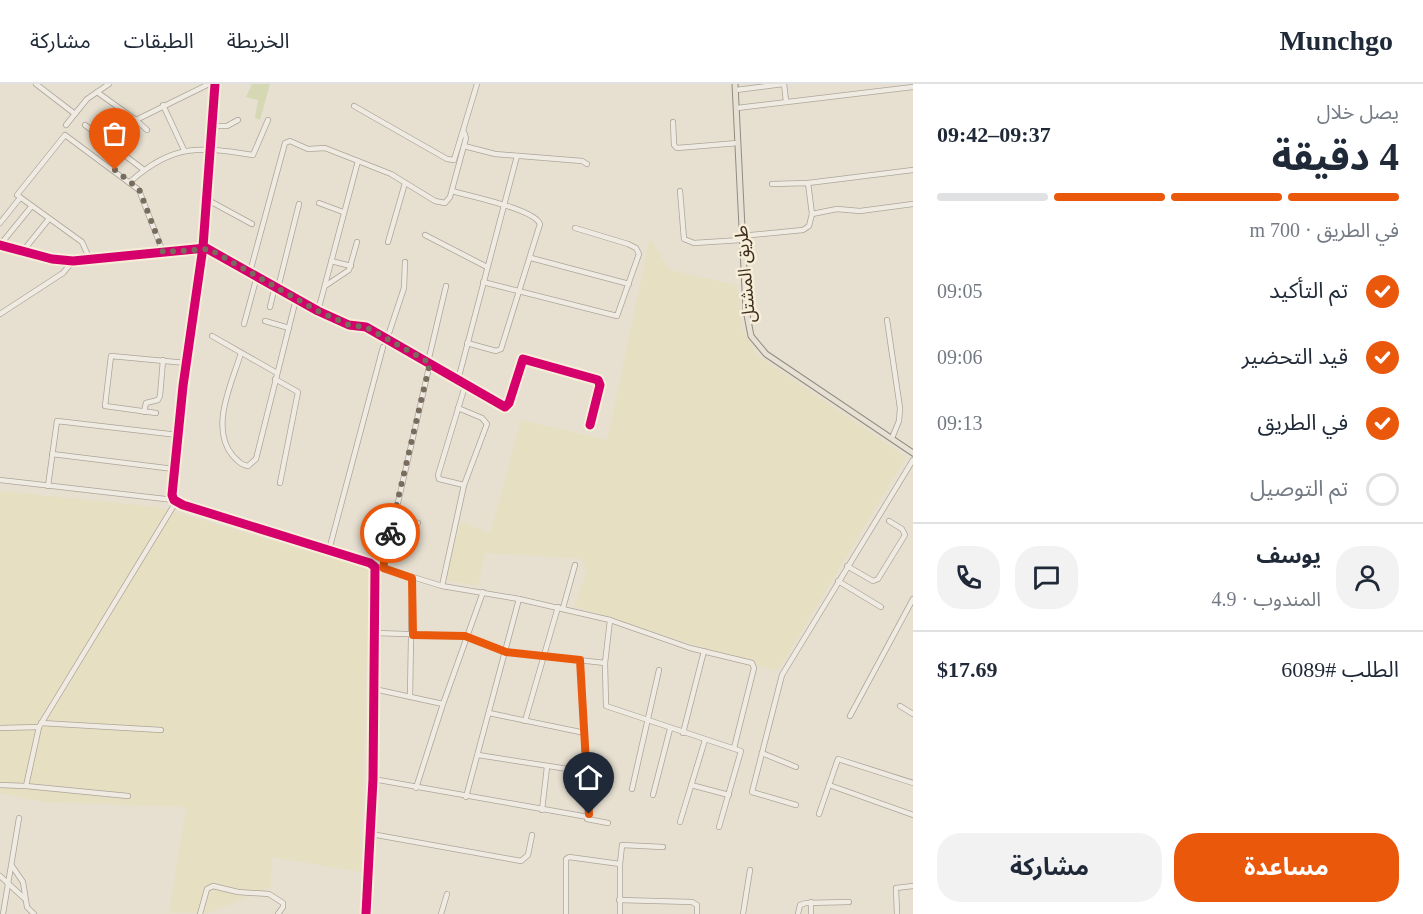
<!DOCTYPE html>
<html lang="ar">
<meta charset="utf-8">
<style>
body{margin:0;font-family:"Times New Roman","Noto Sans Arabic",serif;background:#f2f2f3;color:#1f2937;direction:rtl;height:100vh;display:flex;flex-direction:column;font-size:22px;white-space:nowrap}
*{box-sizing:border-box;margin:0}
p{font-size:20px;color:#747a83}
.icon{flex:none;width:33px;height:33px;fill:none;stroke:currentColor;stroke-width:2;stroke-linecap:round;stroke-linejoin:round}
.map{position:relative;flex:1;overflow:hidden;direction:ltr}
.drawer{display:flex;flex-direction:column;background:#fff;width:510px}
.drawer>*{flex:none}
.pin{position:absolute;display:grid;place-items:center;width:51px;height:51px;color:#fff;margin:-62px -26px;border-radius:50% 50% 50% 0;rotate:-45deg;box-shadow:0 0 6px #0007}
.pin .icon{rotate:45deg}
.courier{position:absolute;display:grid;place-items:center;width:60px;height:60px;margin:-30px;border:4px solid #ea580c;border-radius:50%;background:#fff;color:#222;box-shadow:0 2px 8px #0007}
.headline em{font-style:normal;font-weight:700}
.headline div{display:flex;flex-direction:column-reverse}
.headline{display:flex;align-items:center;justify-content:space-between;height:102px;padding:0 24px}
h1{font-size:39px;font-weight:700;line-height:45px}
.bar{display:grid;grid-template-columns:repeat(4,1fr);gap:9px 6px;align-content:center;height:72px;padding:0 24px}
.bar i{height:8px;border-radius:4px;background:#e0e1e3}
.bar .current{background:#ea580c}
.bar p{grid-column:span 4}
.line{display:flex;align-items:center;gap:15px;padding:0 24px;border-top:2px solid #e0e1e3}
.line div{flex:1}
.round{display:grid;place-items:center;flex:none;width:63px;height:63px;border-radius:24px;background:#f2f2f3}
ol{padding:0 24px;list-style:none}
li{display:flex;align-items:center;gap:18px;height:66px}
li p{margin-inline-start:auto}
li .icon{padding:6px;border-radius:50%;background:#ea580c;color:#fff;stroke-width:4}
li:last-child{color:#747a83}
li i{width:33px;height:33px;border:3px solid #e0e1e3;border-radius:50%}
.action{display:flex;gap:12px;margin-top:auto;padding:12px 24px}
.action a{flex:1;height:69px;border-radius:24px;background:#ea580c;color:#fff;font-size:24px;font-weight:700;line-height:69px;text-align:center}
.action a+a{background:#f2f2f3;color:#1f2937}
header{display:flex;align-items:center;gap:36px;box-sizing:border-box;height:84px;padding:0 30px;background:#fff;border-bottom:2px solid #e0e1e3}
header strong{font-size:28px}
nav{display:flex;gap:33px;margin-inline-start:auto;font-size:21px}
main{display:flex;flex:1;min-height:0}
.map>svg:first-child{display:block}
.farmland{fill:#e6dfc2}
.green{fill:#d6d7b3}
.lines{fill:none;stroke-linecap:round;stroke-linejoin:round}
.minor-casing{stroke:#ada599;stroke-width:6}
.major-casing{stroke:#928b80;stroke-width:7}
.minor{stroke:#efebe3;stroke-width:4.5}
.major{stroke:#e6e1d4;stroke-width:5}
.cycleway-casing{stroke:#f7eed8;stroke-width:13}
.cycleway{stroke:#d6006c;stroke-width:9}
.done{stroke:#786c5e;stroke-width:6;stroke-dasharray:0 10.8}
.route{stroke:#ea580c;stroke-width:8}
.labels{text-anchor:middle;stroke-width:5;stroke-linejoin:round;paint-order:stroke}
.street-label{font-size:18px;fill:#3d2e20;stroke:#f7eed8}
</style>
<header>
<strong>Munchgo</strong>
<nav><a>الخريطة</a><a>الطبقات</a><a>مشاركة</a></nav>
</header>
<main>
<section class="drawer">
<div class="headline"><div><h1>4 دقيقة</h1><p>يصل خلال</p></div><em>09:37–09:42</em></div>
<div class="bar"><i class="current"></i><i class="current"></i><i class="current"></i><i></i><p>في الطريق · 700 m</p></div>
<ol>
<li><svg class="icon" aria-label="check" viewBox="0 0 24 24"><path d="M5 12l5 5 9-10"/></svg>تم التأكيد<p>09:05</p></li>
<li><svg class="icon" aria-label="check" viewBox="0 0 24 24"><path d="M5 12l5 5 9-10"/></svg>قيد التحضير<p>09:06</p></li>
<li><svg class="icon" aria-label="check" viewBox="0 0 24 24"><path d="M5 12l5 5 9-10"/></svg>في الطريق<p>09:13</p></li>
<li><i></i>تم التوصيل</li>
</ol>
<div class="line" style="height:108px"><a class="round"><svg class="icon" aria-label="person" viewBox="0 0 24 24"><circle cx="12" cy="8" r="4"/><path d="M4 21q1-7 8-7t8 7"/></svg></a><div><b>يوسف</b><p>المندوب · 4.9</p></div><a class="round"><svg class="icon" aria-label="chat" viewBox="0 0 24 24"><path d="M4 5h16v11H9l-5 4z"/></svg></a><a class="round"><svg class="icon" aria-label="phone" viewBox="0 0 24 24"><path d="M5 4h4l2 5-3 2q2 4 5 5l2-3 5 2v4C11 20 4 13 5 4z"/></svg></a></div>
<div class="line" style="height:78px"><div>الطلب #6089</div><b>$17.69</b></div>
<div class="action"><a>مساعدة</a><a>مشاركة</a></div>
</section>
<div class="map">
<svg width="913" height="830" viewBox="0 0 913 830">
<rect width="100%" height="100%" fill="#e7e0d1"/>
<g class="farmland">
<path d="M650 154 667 183 674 187 737 201 742 244 757 271 906 373 779 585H768L574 522 586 490 582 475 485 469 478 502 444 496 461 437 490 450 521 336 607 356Z"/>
<path d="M0 407 158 423 369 485 361 788 272 773 271 803 209 829H169L186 723 43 718 0 709Z"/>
</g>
<path class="green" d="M252 0H270L260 36 255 34 258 16 246 13Z"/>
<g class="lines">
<defs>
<g id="minor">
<path d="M36 0 75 30"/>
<path d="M215 0 203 163 183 302 172 411 174 416 183 421 370 479 375 483 373 695 366 830"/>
<path d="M784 0 786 17"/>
<path d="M736 6 783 0"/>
<path d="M97 8 136 36 209 0"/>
<path d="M163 21 184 66"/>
<path d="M354 22 447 75 454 76 477 0"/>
<path d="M737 24 913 3"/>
<path d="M136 36 147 46"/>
<path d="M673 38 674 61 677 64 738 59"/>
<path d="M66 41 87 15 109 0"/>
<path d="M85 41 144 86"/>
<path d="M212 42H227L238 36"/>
<path d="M464 62 495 70 582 77 587 80"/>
<path d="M131 97C174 59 200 63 253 71L268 36"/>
<path d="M808 99 913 86"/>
<path d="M452 107C469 112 534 125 540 140L501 265 496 267 467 259"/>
<path d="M680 107 684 155 694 159 741 156"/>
<path d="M206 115 252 140"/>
<path d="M319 119 343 128"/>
<path d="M812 130 837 125 860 127 913 120"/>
<path d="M0 139 20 114"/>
<path d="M425 151 487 183"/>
<path d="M741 152 803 146 809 142 812 130 808 99 772 100"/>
<path d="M388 158 405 99"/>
<path d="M0 161 52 175 73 177 206 164 318 227 349 241 366 243 505 323 509 319 523 275 598 296 600 301 590 341"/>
<path d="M0 161 31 123"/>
<path d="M23 167 48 136"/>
<path d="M531 174 629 200"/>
<path d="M90 176 82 158 17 111 65 51 139 106 163 168"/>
<path d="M331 177 351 182"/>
<path d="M250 188 285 59 290 57 308 65 325 64 358 77"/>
<path d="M483 198 617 232 639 170 636 164 628 160 575 144"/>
<path d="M325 202 349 186 357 158"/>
<path d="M278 204 299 120"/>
<path d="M270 223 275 202"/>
<path d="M318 227 358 77 391 90 435 117 445 119 450 113 466 54 464 48"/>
<path d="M0 230 63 189 73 177"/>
<path d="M887 236 900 324 899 337 892 354"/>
<path d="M265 237 289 244"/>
<path d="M244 240 257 192"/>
<path d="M212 252 277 289"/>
<path d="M387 255 404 204 405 178"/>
<path d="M241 269C232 299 209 344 233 372 238 377 241 381 248 382L256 375 296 215"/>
<path d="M428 278 446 202"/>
<path d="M275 295 298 308 280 399"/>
<path d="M458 296 517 72"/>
<path d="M144 328 146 319 158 316 160 312 163 276"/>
<path d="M156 329 105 322 111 272 186 279"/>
<path d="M52 370 174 385"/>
<path d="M0 396 174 416"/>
<path d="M464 401 439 395 438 391 465 302"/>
<path d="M48 402 57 337 178 351"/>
<path d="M393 433 418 439"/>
<path d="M329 466 383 263"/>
<path d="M374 481 442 502 519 515 610 536 605 579 606 622 741 667 719 743"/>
<path d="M847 482 873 497 878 495 905 451 902 445 889 437"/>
<path d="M383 484 430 279"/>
<path d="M838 497 881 523"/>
<path d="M442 502 464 401 487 340 482 334 458 324"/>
<path d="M563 524 575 481"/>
<path d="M610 536 690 564 752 579 754 584 734 664"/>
<path d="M375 549 465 552 506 568 605 579"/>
<path d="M374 605 443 620 483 508"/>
<path d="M410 613 412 494"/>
<path d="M900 622 913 630"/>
<path d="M489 629 585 649"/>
<path d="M850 632 913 515"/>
<path d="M525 637 558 523"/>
<path d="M41 639 161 646"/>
<path d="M0 644 39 643"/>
<path d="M683 649 704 567"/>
<path d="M762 669 796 683"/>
<path d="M478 671 587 688"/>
<path d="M373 695 588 733 580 576"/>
<path d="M0 701 26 702"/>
<path d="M691 701 729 711"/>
<path d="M829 701 913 731"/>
<path d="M416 704 443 620"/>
<path d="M632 705 659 586"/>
<path d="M653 711 670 645"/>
<path d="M128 712 26 702 39 643 176 418"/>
<path d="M466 713 519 515"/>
<path d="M796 721 752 708 782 591 913 376"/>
<path d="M542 726 547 683"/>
<path d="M819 730 838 675 913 699"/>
<path d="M587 735 608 739"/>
<path d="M680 738 705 656"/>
<path d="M371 750 521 777 528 771 532 751"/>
<path d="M620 780 622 761 663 763"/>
<path d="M12 782 23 798 27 823 34 830"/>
<path d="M0 792 24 814"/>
<path d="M619 816 692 818 697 821V830"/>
<path d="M3 830 19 734"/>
<path d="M200 830 207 805 213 802 238 808 269 810 283 819V823L278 830"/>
<path d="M441 830 447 810"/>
<path d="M566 830V775L569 773 620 780V830"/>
<path d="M743 830 750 786"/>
<path d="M798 830 800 821 806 819 849 818"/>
<path d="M811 830V818"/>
<path d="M897 830 896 804 913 802"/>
</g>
<path id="major" d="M735 0 746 226 751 252 766 270 913 369"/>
</defs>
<use href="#minor" class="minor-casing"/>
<use href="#major" class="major-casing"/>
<use href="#minor" class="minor"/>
<use href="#major" class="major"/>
<defs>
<g id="cycleway">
<path d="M215 0 203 163 183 302 172 411 174 416 183 421 370 479 375 483 373 695 366 830"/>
<path d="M0 161 52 175 73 177 206 164 318 227 349 241 366 243 505 323 509 319 523 275 598 296 600 301 590 341"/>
</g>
</defs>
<use href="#cycleway" class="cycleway-casing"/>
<use href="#cycleway" class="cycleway"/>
</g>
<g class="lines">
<path class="done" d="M115 86 139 105 163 168 209 165 318 227 349 241 366 243 430 279 390 449"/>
<path class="route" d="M390 449 383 484 412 494 413 551 465 552 506 568 580 576 589 730"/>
</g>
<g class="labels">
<g class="street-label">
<text transform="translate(745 190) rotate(-95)" y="6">طريق المشتل</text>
</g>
</g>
</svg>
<div class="pin" style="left:115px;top:86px;background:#ea580c"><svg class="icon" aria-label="bag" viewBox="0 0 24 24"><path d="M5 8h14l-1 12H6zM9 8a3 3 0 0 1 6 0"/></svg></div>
<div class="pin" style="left:589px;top:730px;background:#1f2937"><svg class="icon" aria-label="home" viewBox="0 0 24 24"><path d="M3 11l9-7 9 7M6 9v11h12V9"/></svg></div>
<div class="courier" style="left:390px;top:449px"><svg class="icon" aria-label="bike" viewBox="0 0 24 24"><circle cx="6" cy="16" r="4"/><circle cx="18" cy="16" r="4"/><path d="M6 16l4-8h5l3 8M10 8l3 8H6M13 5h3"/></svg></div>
</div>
</main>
